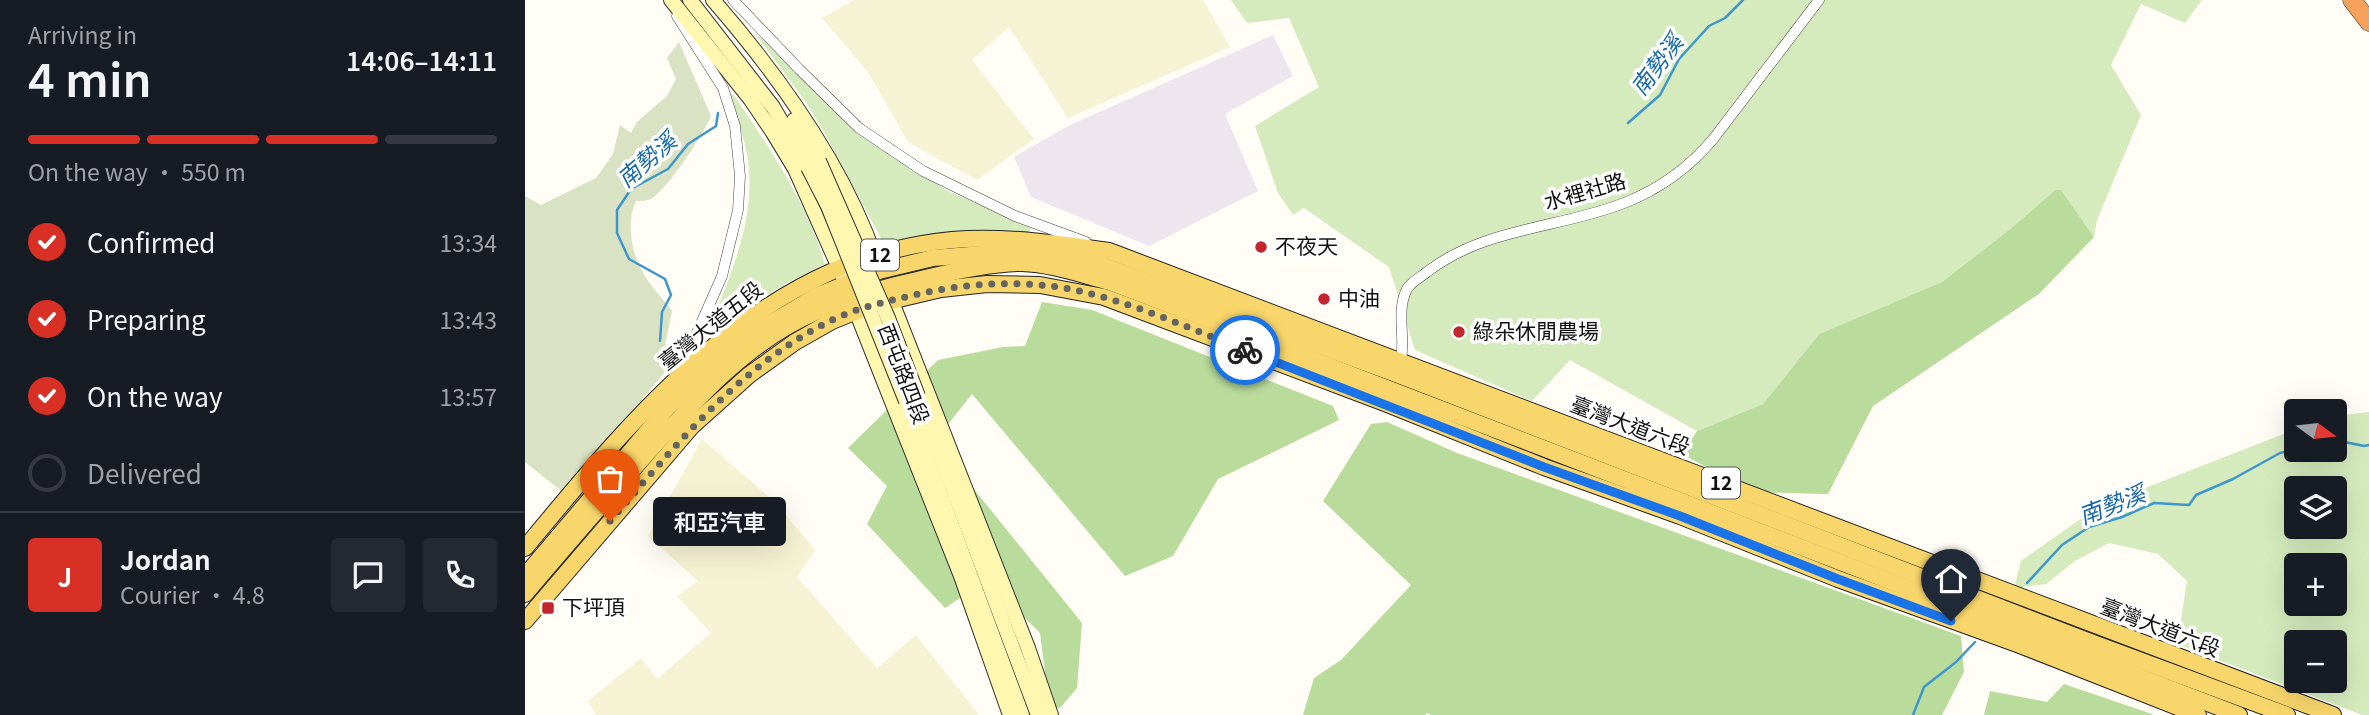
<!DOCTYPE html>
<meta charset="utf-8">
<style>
body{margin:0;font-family:Georgia,"Noto Sans TC",serif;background:#242831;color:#f1f3f6;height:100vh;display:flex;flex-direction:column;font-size:26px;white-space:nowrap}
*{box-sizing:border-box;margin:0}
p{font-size:23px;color:#9ea1a6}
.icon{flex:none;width:38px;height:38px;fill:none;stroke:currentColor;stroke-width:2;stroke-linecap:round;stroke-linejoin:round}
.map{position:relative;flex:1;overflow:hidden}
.side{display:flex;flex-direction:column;background:#171b24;width:525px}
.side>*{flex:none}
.needle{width:46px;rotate:105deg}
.tools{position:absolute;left:1759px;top:399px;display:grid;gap:14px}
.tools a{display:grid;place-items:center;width:63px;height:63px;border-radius:7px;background:#171b24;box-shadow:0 7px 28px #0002;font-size:35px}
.pin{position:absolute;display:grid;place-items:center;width:60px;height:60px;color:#fff;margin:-72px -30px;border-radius:50% 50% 50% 0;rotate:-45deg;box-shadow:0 0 7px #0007}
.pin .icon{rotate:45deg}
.courier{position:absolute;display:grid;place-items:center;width:70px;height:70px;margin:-35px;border:5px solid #1a73e8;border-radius:50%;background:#fff;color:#222;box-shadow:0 2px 9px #0007}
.bubble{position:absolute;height:49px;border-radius:7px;background:#171b24;box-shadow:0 7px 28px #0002;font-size:23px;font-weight:600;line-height:49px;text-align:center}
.headline em{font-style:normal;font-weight:600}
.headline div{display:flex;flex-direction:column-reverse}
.headline{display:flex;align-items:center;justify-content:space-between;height:119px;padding:0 28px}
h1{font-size:46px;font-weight:600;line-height:52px}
.bar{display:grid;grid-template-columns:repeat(4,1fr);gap:10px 7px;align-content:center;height:84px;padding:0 28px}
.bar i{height:9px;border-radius:5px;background:#363941}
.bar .on{background:#d93025}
.bar p{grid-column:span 4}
.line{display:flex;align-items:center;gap:18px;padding:0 28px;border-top:2px solid #363941}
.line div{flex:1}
.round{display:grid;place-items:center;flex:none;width:74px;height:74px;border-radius:7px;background:#242831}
ol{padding:0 28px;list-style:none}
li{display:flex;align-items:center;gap:21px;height:77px}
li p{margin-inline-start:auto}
li .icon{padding:7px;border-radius:50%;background:#d93025;color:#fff;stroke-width:4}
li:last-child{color:#9ea1a6}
li i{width:38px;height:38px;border:4px solid #363941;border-radius:50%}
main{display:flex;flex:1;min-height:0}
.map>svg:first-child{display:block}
.industrial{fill:#eee6ef}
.farmland{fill:#f6f3d4}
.green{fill:#d5ebbd;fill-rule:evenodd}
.forest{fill:#b9dc9c}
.cemetery{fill:#d9e3c4}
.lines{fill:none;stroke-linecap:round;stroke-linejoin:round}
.stream{stroke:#3f96cf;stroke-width:2.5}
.street-casing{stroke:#444;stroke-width:11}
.secondary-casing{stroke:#333;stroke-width:16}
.primary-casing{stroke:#222;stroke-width:18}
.highway-casing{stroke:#222;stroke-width:19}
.street{stroke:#fff;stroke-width:10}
.secondary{stroke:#fff6b0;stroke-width:14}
.primary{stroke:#f9d66b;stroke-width:16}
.highway{stroke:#f5a25d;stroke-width:18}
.secondary-bridge-casing{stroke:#333;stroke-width:16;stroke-linecap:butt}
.secondary-bridge{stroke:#fff6b0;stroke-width:14}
.done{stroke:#646461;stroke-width:7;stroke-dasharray:0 12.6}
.route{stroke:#1a73e8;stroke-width:9}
.poi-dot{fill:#c4262e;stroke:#fff;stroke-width:2.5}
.labels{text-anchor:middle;stroke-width:7;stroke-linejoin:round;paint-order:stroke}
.shield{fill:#fff;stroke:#585858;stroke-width:2}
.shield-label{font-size:19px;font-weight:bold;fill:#111}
.street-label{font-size:21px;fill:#111;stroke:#fff}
.poi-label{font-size:21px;fill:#111;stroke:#fff;text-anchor:start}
.water-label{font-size:23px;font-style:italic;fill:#1768a6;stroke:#fff}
</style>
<main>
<section class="side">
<div class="headline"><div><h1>4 min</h1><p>Arriving in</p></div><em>14:06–14:11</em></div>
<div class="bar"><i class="on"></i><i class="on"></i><i class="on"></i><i></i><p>On the way · 550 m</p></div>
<ol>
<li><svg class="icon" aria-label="check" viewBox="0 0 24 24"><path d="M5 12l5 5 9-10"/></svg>Confirmed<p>13:34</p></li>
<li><svg class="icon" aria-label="check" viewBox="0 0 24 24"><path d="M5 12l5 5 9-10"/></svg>Preparing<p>13:43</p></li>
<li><svg class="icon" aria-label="check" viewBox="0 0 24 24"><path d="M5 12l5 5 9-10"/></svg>On the way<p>13:57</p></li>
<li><i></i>Delivered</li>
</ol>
<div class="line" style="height:126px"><b class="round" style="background:#d93025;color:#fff">J</b><div><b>Jordan</b><p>Courier · 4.8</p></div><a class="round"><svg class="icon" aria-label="chat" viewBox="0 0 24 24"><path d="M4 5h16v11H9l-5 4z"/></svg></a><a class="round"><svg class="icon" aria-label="phone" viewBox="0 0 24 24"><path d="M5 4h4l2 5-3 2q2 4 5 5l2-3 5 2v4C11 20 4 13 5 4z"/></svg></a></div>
</section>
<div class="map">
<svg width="1844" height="715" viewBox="0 0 1844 715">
<rect width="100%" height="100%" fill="#fffdf5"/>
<path class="industrial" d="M748 35 768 76 700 114 733 191 624 246 506 197 489 157 543 126Z"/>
<g class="farmland">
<path d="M329 0H678L705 47 543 118 484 27 447 60 509 139 452 180 383 142 343 72 297 18Z"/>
<path d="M177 439 252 504 290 550 272 577 352 668 391 635 454 715H71L63 701 116 658 132 679 186 633 152 596 173 581 123 536Z"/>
</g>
<g class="green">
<path d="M706 0H1677L1660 23 1616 4 1586 65 1616 115 1572 220 1569 237 1536 190H1530L1489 226 1417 282 1294 334 1238 404 1172 431 1045 360 1007 401 890 350 864 267 779 208 768 215 753 193 730 126 794 87 764 18 722 23Z"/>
<path d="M229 32 344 138 421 190 506 227 504 233 358 242 299 132 280 101Z"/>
<path d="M208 94C244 147 282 202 300 264L256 286 188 332 185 328C206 272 233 216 222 154 218 135 211 115 206 96Z"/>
<path d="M1844 412V715H1837L1652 644 1662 581 1633 554 1584 543 1550 561 1521 584 1489 588 1496 561 1574 506 1771 429V450H1810V416ZM1771 488H1810V527H1771ZM1771 565H1810V604H1771ZM1771 642H1810V681H1771Z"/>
</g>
<g class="forest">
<path d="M1530 190H1536L1569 237 1514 294 1348 406 1303 494 1227 492 1157 454 1172 431 1238 404 1294 334 1417 282 1489 226Z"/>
<path d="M517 302 567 310 808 406 814 420 693 479 648 556 600 576 447 394 410 441 557 623 552 688 536 707 517 713 520 672 515 633 462 580 420 608 342 524 362 486 323 448 413 360 478 347 500 346Z"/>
<path d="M862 422 932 453 1436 636 1439 672 1417 715H906L902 713 900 715H778L789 678 816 660 886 585 798 501 846 424Z"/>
<path d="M1539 684 1627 714 1628 715H1459L1465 691 1522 702Z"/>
</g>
<path class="cemetery" d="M154 42 186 116C179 133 143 189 127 198 123 201 116 201 111 201 101 221 106 251 117 271 124 285 138 298 147 311L138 356 145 366 39 493 0 462V196L16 205 71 178 88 154 95 125 106 133 112 122 142 96 151 79 142 58Z"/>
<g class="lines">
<g class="stream">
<path d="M1103 123 1135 95 1154 59 1184 26 1200 18 1218 0"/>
<path d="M135 341 137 312 146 295 140 279 104 259 92 233V210L106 189 143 169 163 144 191 126 193 113"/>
<path d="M1810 440 1839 446 1844 445"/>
<path d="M1502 583 1537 545 1564 527 1597 517 1629 503 1664 505 1671 495 1708 479 1755 453 1771 449"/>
<path d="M1388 715 1399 687 1431 662 1450 642"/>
</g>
<defs>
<g id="street">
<path d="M208 0 274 69 334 128 398 171 490 216 561 242"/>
<path d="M152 16 198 88 210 126 215 176 213 210 197 276 170 337 159 371"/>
<path d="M875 364C882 340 870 312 882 289 886 282 896 277 902 272 960 227 1033 229 1099 203 1135 189 1164 168 1189 138L1294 0"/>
</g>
<g id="secondary">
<path d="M146 0 226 100 247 131 270 169 319 279"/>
<path d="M165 0 248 107 283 167"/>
<path d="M188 0C255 77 321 168 353 266"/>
<path d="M269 120 294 161"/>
<path d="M363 292 503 648 526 715"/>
<path d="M327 301 436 576 485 715"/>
<path d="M393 396 513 715"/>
<path d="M381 401 497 715"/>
</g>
<g id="primary">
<path d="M0 548C116 408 245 249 442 239 489 237 537 244 584 251L1808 715"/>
<path d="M0 576 143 407 219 339 291 296 354 271 408 258 470 253 508 255 571 263 871 374 1568 643 1762 715"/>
<path d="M0 594C45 541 90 489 136 438 175 396 214 354 263 326 304 303 346 290 392 280 421 273 468 263 497 263 527 264 557 275 585 282L1714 715"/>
<path d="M0 621 167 426 224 375 270 342 307 321 344 306 416 289 462 284 515 285 579 297 860 403 1019 467 1155 516 1313 579 1495 645 1673 715"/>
</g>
<path id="highway" d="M1827 0 1844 22"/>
</defs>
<use href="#street" class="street-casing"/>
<use href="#secondary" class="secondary-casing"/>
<use href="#primary" class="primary-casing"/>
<use href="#highway" class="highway-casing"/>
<use href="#street" class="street"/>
<use href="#secondary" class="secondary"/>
<use href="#primary" class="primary"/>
<use href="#highway" class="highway"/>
<defs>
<g id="secondary-bridge">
<path d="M294 161 363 318 393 396"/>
<path d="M283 167 303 206 381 401"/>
</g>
</defs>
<use href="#secondary-bridge" class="secondary-bridge-casing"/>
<use href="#secondary-bridge" class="secondary-bridge"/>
</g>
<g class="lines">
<path class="done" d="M85 521C150 446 215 365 307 320 334 307 364 301 393 294 442 283 496 280 545 289 605 301 663 328 720 350"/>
<path class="route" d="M720 350 1019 467 1155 516 1313 579 1426 621"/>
</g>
<g class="poi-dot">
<circle cx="736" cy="247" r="7"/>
<circle cx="799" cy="299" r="7"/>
<circle cx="934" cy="332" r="7"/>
<rect x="16" y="601" width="14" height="14" rx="3.5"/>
</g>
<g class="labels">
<g class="shield">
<rect x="336" y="239.5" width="38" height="31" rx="5"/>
<rect x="1177" y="467.5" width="38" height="31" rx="5"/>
</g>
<g class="shield-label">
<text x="355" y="262">12</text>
<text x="1196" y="490">12</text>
</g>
<g class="street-label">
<text transform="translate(1060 192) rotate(-16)" y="7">水裡社路</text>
<text transform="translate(186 326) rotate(-39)" y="7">臺灣大道五段</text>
<text transform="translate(378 374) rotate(69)" y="7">西屯路四段</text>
<text transform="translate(1105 426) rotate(21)" y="7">臺灣大道六段</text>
<text transform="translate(1635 628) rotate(21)" y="7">臺灣大道六段</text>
</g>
<g class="poi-label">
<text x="750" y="254">不夜天</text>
<text x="813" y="306">中油</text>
<text x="948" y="339">綠朵休閒農場</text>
<text x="37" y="615">下坪頂</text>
</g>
<g class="water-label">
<text transform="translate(1132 65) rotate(-53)" y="8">南勢溪</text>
<text transform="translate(122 160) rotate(-41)" y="8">南勢溪</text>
<text transform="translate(1587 505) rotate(-21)" y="8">南勢溪</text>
</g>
</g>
</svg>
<div class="tools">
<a><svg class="needle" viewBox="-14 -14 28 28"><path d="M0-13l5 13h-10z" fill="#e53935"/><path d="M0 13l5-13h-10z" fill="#9ea1a6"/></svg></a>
<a><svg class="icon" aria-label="layers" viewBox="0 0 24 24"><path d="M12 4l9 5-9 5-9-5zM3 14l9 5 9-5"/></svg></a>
<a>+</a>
<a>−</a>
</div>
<div class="pin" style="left:85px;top:521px;background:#ea580c"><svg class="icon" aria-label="bag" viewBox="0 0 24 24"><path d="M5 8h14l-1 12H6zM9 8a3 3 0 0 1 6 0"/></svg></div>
<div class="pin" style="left:1426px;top:621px;background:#1f2937"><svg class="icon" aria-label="home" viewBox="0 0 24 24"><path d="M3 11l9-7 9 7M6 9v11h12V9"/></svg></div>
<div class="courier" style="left:720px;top:350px"><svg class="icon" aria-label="bike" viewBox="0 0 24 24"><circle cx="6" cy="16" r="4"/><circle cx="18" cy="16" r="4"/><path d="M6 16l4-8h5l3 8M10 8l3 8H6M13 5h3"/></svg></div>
<div class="bubble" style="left:128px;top:497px;width:133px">和亞汽車</div>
</div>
</main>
